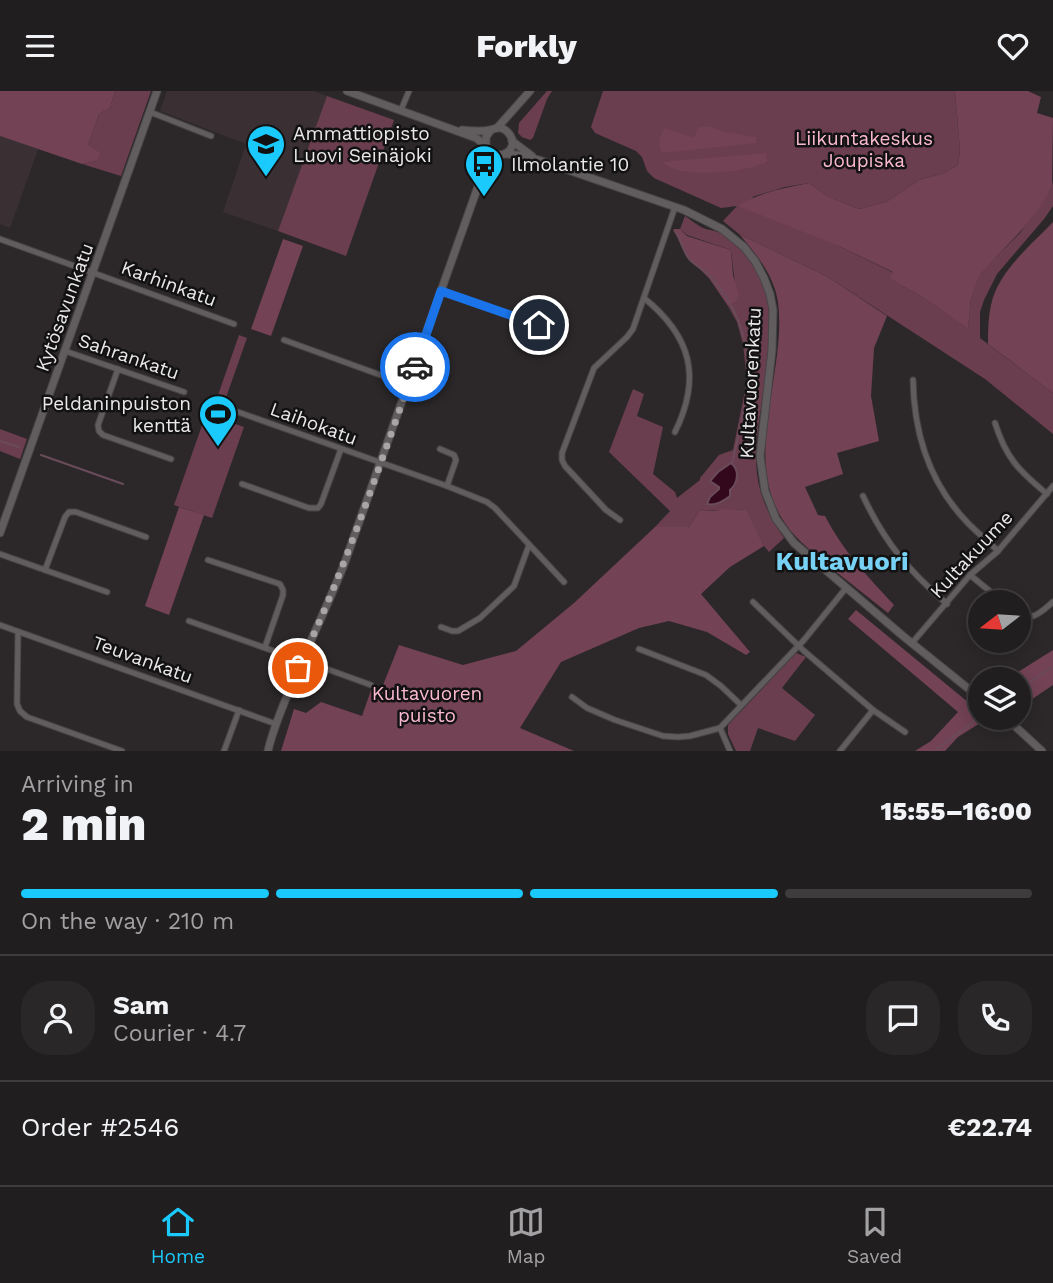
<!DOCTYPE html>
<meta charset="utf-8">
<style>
body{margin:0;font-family:"Work Sans",sans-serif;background:#292728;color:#f1f3f6;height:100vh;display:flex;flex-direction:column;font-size:26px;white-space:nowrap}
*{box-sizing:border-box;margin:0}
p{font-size:23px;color:#a2a2a4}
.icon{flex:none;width:38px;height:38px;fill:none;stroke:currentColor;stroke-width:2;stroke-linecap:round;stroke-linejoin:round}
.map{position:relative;height:660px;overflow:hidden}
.panel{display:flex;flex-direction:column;background:#211e1f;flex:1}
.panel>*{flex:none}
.needle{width:46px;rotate:253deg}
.tools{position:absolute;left:968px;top:499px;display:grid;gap:14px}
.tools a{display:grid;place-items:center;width:63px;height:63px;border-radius:50%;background:#211e1f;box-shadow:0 4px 18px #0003,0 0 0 2px #3e3c3d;font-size:35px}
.pin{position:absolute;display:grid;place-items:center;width:60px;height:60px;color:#fff;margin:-30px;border:4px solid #fff;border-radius:50%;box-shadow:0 2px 7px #0007}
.courier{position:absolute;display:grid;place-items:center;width:70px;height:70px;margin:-35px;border:5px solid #1a73e8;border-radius:50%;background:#fff;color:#222;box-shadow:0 2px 9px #0007}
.headline em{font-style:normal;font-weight:800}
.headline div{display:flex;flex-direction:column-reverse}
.headline{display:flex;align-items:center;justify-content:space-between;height:119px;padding:0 21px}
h1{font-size:46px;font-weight:800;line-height:52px}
.bar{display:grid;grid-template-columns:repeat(4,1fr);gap:10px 7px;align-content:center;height:84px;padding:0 21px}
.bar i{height:9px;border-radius:5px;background:#3e3c3d}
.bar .selected{background:#1bcafc}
.bar p{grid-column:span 4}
.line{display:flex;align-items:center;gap:18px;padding:0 21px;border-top:2px solid #3e3c3d}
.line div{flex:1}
.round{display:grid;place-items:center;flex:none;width:74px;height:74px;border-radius:28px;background:#292728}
header{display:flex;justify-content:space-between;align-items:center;height:91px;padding:0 21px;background:#211e1f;font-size:32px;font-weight:800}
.tabs{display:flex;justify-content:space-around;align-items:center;height:98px;border-top:2px solid #3e3c3d;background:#211e1f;font-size:19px;color:#a2a2a4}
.tabs a{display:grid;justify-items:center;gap:4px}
.tabs .selected{color:#1bcafc}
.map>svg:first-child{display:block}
.built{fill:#3a3034}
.green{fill:#6b3e4f}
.forest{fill:#734255}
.water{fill:#33081c;stroke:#6a4b5a;stroke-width:2}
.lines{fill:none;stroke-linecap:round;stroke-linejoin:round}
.stream{stroke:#6a4b5a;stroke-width:2}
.street-casing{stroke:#484546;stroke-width:7}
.secondary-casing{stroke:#484546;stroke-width:9}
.street{stroke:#615d5e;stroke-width:5}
.secondary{stroke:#615d5e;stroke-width:7}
.done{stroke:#a8a5a6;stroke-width:7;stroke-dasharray:0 12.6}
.route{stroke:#1a73e8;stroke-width:9}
.labels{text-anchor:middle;stroke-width:5;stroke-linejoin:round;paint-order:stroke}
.poi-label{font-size:19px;fill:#ebe8e9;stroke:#131212;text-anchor:start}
.park-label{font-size:19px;fill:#fcbad2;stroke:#131212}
.street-label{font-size:19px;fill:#ebe8e9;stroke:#131212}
.district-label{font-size:26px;font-weight:bold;fill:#77d2f5;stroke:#131212}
</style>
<header><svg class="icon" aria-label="menu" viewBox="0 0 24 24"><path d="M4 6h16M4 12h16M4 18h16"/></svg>Forkly<svg class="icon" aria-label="heart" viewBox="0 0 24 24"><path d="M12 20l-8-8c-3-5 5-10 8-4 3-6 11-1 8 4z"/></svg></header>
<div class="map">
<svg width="1053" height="660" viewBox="0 0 1053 660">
<rect width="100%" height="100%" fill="#2c2829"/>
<g class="built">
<path d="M167 0H313L327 5 278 140 223 121 246 53 160 20Z"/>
<path d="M0 45 38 58 10 137 0 133Z"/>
</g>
<g class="green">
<path d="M115 0H151L121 85 82 73 97 70 88 54 99 23 110 17Z"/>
<path d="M547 0H552L547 8 533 47 530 49 522 46 518 42 519 32Z"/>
<path d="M603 0H955L960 60 958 74 944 82 919 89 886 111 859 118 827 105 809 92 785 96 752 106 839 155 894 182 891 187 904 196 921 205 968 236 971 208 980 182 1020 142 1052 95 1053 89V115L1044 128 997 183 984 209 980 221V247L1053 302V343L985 288 828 186 739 143 723 130 737 115 721 117 654 87 647 80 642 66 636 60 595 42 591 36Z"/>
<path d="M327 5 394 29 346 165 278 140Z"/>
<path d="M685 125C691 129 697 134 703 137 707 139 713 139 718 141 726 143 733 150 740 156 802 214 749 312 757 383 760 407 770 427 784 447L769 461 764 455 745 419C729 418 716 420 699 420L689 436H655L670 420 609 361 633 298 644 303 637 325 663 336 653 383 675 401 677 407 700 389V387L719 364 733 359 747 290 743 253 737 231 728 215 735 212V193L731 159 687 144 680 138Z"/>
<path d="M239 244 247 247 222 318 230 321 227 330 244 336 212 427 174 414 212 306 217 307Z"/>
<path d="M0 338 27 348 20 368 0 360Z"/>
<path d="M796 562 806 566 782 597 815 624 795 650 758 637 750 660H736L728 643V634Z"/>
</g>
<g class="forest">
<path d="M0 0H115L110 17 99 23 88 54 100 62 97 70 82 73 0 45Z"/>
<path d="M955 0H1028L1041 6 1037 22 1053 27 1052 95 1039 118 1019 142 980 183 971 208 968 237 921 205 904 196 890 187 893 181 839 155 738 115C760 101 784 97 809 92L827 105 859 118 886 111 919 89 944 82 958 74 960 60Z"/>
<path d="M699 36H711L724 41 756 46V52L662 62C658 51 659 46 665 37L694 47Z"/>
<path d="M766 62 767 71C747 81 700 85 678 79 672 78 667 74 662 71Z"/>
<path d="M1053 131V302L988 253C988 240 988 227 991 214 998 181 1030 155 1053 131Z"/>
<path d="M675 138H680L687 145 731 159 733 184 739 205 735 212 728 215 709 187 686 165 680 150 673 139Z"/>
<path d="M739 143 828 186 887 225 874 257 871 305 879 350 837 362 843 383 805 396 818 424 825 425C843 460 868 486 894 514L888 522C867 505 846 489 825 472 809 458 792 445 781 426 743 361 787 281 778 211 774 184 756 163 739 143Z"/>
<path d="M283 148 303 155 271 245 251 238Z"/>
<path d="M179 416 204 424 169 524 145 515Z"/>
<path d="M725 418 746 419 764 455 730 476 701 503 750 561 746 564 707 541 669 530 639 537 561 571 520 637 574 660H281L294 618 306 622 321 611 362 625 371 599 383 594 399 554 463 574 516 560 574 512 655 436H689L699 420H714Z"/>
<path d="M856 519 980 621V626L988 627 958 646 945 660H915L931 650 958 621 848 528Z"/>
<path d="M1053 559V594L1019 617 1018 588H1007Z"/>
</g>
<path class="water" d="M731 372C740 379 738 392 730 399V405C723 410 716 415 707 413L710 406 719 398V396L710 390 718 381Z"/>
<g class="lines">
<g class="stream">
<path d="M675 140C681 149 683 161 690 169 695 174 702 178 707 182 713 188 719 196 724 203 763 260 745 312 732 373"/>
<path d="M0 350 19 356"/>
<path d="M41 364 123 393"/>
<path d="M1018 599 1051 577"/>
<path d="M936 659 980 626"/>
</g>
<defs>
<g id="street">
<path d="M401 19 409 0"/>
<path d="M150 21 211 45"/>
<path d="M0 148 234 233"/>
<path d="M441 200 539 234"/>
<path d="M644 207C691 245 702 286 675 341"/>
<path d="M284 249 408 294"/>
<path d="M65 260 184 301"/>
<path d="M118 278 98 334 99 340 103 344 171 368"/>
<path d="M913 289C914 342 929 391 966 430 976 441 988 450 998 460"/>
<path d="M238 321 447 395 487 411 495 417 564 491"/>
<path d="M995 332C1006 367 1019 380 1047 403"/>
<path d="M440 358 454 364 456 369 447 395"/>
<path d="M242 393 309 417H318L321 413 341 358"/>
<path d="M863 405C885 452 908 479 947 513"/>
<path d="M620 429 606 419 565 375 562 369V362L594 277 627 246 633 238 675 116"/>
<path d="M0 463 107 501"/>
<path d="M208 469 280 493 283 499V504L265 556"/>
<path d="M45 479 65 426 69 421H76L146 446"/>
<path d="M970 484 1003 511"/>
<path d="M753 511 804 560 873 619 905 641"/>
<path d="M1018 523C1033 531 1042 520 1053 511"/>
<path d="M189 530 302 570"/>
<path d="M0 534 276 633"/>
<path d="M441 536 452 540H458L480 527 514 495 529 454"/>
<path d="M18 541 17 613 20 620 27 626 122 660"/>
<path d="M912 552 970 484 998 460 1053 395"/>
<path d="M639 558 706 584 721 595 741 614"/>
<path d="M302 569 371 594"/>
<path d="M572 606 587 617 615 629 663 645 678 646 690 645 720 637 804 549 846 497"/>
<path d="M720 637 730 660"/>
<path d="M224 660 239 619"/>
<path d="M840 660 873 619"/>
</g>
<g id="secondary">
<path d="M347 0 476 47 485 54"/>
<path d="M497 37 530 0"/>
<path d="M462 39C471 40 481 41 490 39 495 38 496 36 501 37 505 38 508 41 510 44 520 59 498 73 486 56V46L491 39"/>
<path d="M512 50 532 65"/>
<path d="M505 63 519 64 539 69 684 119 722 138 744 156 755 170 764 187 770 203 773 219 772 259 760 365 765 400 776 428 794 452 903 545 980 607"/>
<path d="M484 83 491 73 500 65"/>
<path d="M0 442 157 0"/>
<path d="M1005 626 1042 660"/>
<path d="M268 660C273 637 283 615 292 593 309 552 329 512 345 471L481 87 486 63V56"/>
</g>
</defs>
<use href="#street" class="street-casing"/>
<use href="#secondary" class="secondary-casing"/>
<use href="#street" class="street"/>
<use href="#secondary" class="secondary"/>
</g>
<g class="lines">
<path class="done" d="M298 577C345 480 378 378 415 276"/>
<path class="route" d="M415 276 441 200 539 234"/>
</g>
<defs>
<symbol id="school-pin" viewBox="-11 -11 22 30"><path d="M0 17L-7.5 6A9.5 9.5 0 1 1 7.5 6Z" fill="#1bcafc" stroke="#131212"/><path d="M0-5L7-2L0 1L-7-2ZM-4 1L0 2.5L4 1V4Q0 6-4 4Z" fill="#111"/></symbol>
<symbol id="bus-pin" viewBox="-11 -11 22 30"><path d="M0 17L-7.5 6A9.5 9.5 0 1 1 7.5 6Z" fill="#1bcafc" stroke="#131212"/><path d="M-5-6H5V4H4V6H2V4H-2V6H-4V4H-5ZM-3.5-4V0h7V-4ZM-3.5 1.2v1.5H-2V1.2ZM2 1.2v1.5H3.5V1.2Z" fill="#111"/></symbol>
<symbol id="stadium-pin" viewBox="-11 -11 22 30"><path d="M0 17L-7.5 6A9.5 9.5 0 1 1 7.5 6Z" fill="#1bcafc" stroke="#131212"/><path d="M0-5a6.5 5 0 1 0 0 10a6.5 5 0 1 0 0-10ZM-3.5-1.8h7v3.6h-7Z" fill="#111"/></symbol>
</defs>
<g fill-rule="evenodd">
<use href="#school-pin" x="244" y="31" width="44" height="60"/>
<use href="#bus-pin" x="462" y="51" width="44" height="60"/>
<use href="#stadium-pin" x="196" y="301" width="44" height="60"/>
</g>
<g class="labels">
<g class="poi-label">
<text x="293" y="49">Ammattiopisto<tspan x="293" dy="22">Luovi Seinäjoki</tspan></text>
<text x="511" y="80">Ilmolantie 10</text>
<text x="191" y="319" text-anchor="end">Peldaninpuiston<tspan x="191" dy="22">kenttä</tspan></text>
</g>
<g class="park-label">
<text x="864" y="54">Liikuntakeskus<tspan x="864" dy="22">Joupiska</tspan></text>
<text x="427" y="609">Kultavuoren<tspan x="427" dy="22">puisto</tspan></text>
</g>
<g class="street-label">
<text transform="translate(169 192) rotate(20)" y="7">Karhinkatu</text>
<text transform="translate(64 216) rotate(-70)" y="7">Kytösavunkatu</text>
<text transform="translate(129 265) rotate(19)" y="7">Sahrankatu</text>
<text transform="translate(750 292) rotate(-87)" y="7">Kultavuorenkatu</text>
<text transform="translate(314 332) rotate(20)" y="7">Laihokatu</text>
<text transform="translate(971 463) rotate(-47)" y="7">Kultakuume</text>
<text transform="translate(143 568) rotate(20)" y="7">Teuvankatu</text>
</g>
<g class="district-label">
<text x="842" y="479">Kultavuori</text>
</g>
</g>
</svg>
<div class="tools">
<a><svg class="needle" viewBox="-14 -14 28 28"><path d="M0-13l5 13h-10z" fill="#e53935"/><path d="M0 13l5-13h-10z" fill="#a2a2a4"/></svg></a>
<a><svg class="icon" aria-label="layers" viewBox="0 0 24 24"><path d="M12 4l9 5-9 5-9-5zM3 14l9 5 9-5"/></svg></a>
</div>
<div class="pin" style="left:298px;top:577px;background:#ea580c"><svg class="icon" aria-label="bag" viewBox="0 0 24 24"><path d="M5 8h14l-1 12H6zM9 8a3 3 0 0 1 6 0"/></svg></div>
<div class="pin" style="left:539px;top:234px;background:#1f2937"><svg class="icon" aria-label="home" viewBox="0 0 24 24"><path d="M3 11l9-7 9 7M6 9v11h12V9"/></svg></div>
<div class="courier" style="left:415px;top:276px"><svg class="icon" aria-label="car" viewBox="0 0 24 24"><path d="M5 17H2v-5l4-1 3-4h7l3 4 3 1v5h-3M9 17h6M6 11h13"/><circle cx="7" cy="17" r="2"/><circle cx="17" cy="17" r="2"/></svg></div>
</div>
<section class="panel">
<div class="headline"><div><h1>2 min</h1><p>Arriving in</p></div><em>15:55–16:00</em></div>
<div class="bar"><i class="selected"></i><i class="selected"></i><i class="selected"></i><i></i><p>On the way · 210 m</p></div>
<div class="line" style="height:126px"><a class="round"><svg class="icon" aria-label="person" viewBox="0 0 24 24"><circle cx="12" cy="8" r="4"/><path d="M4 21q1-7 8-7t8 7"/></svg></a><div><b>Sam</b><p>Courier · 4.7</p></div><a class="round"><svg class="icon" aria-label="chat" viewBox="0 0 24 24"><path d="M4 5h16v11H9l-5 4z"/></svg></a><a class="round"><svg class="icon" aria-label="phone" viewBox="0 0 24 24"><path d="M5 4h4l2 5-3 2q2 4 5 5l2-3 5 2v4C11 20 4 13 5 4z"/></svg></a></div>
<div class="line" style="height:91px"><div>Order #2546</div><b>€22.74</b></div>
</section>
<nav class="tabs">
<a class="selected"><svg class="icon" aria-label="home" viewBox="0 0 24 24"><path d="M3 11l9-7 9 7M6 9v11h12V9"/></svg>Home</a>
<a><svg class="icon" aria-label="map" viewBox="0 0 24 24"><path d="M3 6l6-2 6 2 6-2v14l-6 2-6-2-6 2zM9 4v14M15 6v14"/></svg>Map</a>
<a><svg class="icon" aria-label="saved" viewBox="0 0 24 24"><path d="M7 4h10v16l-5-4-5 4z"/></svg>Saved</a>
</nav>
